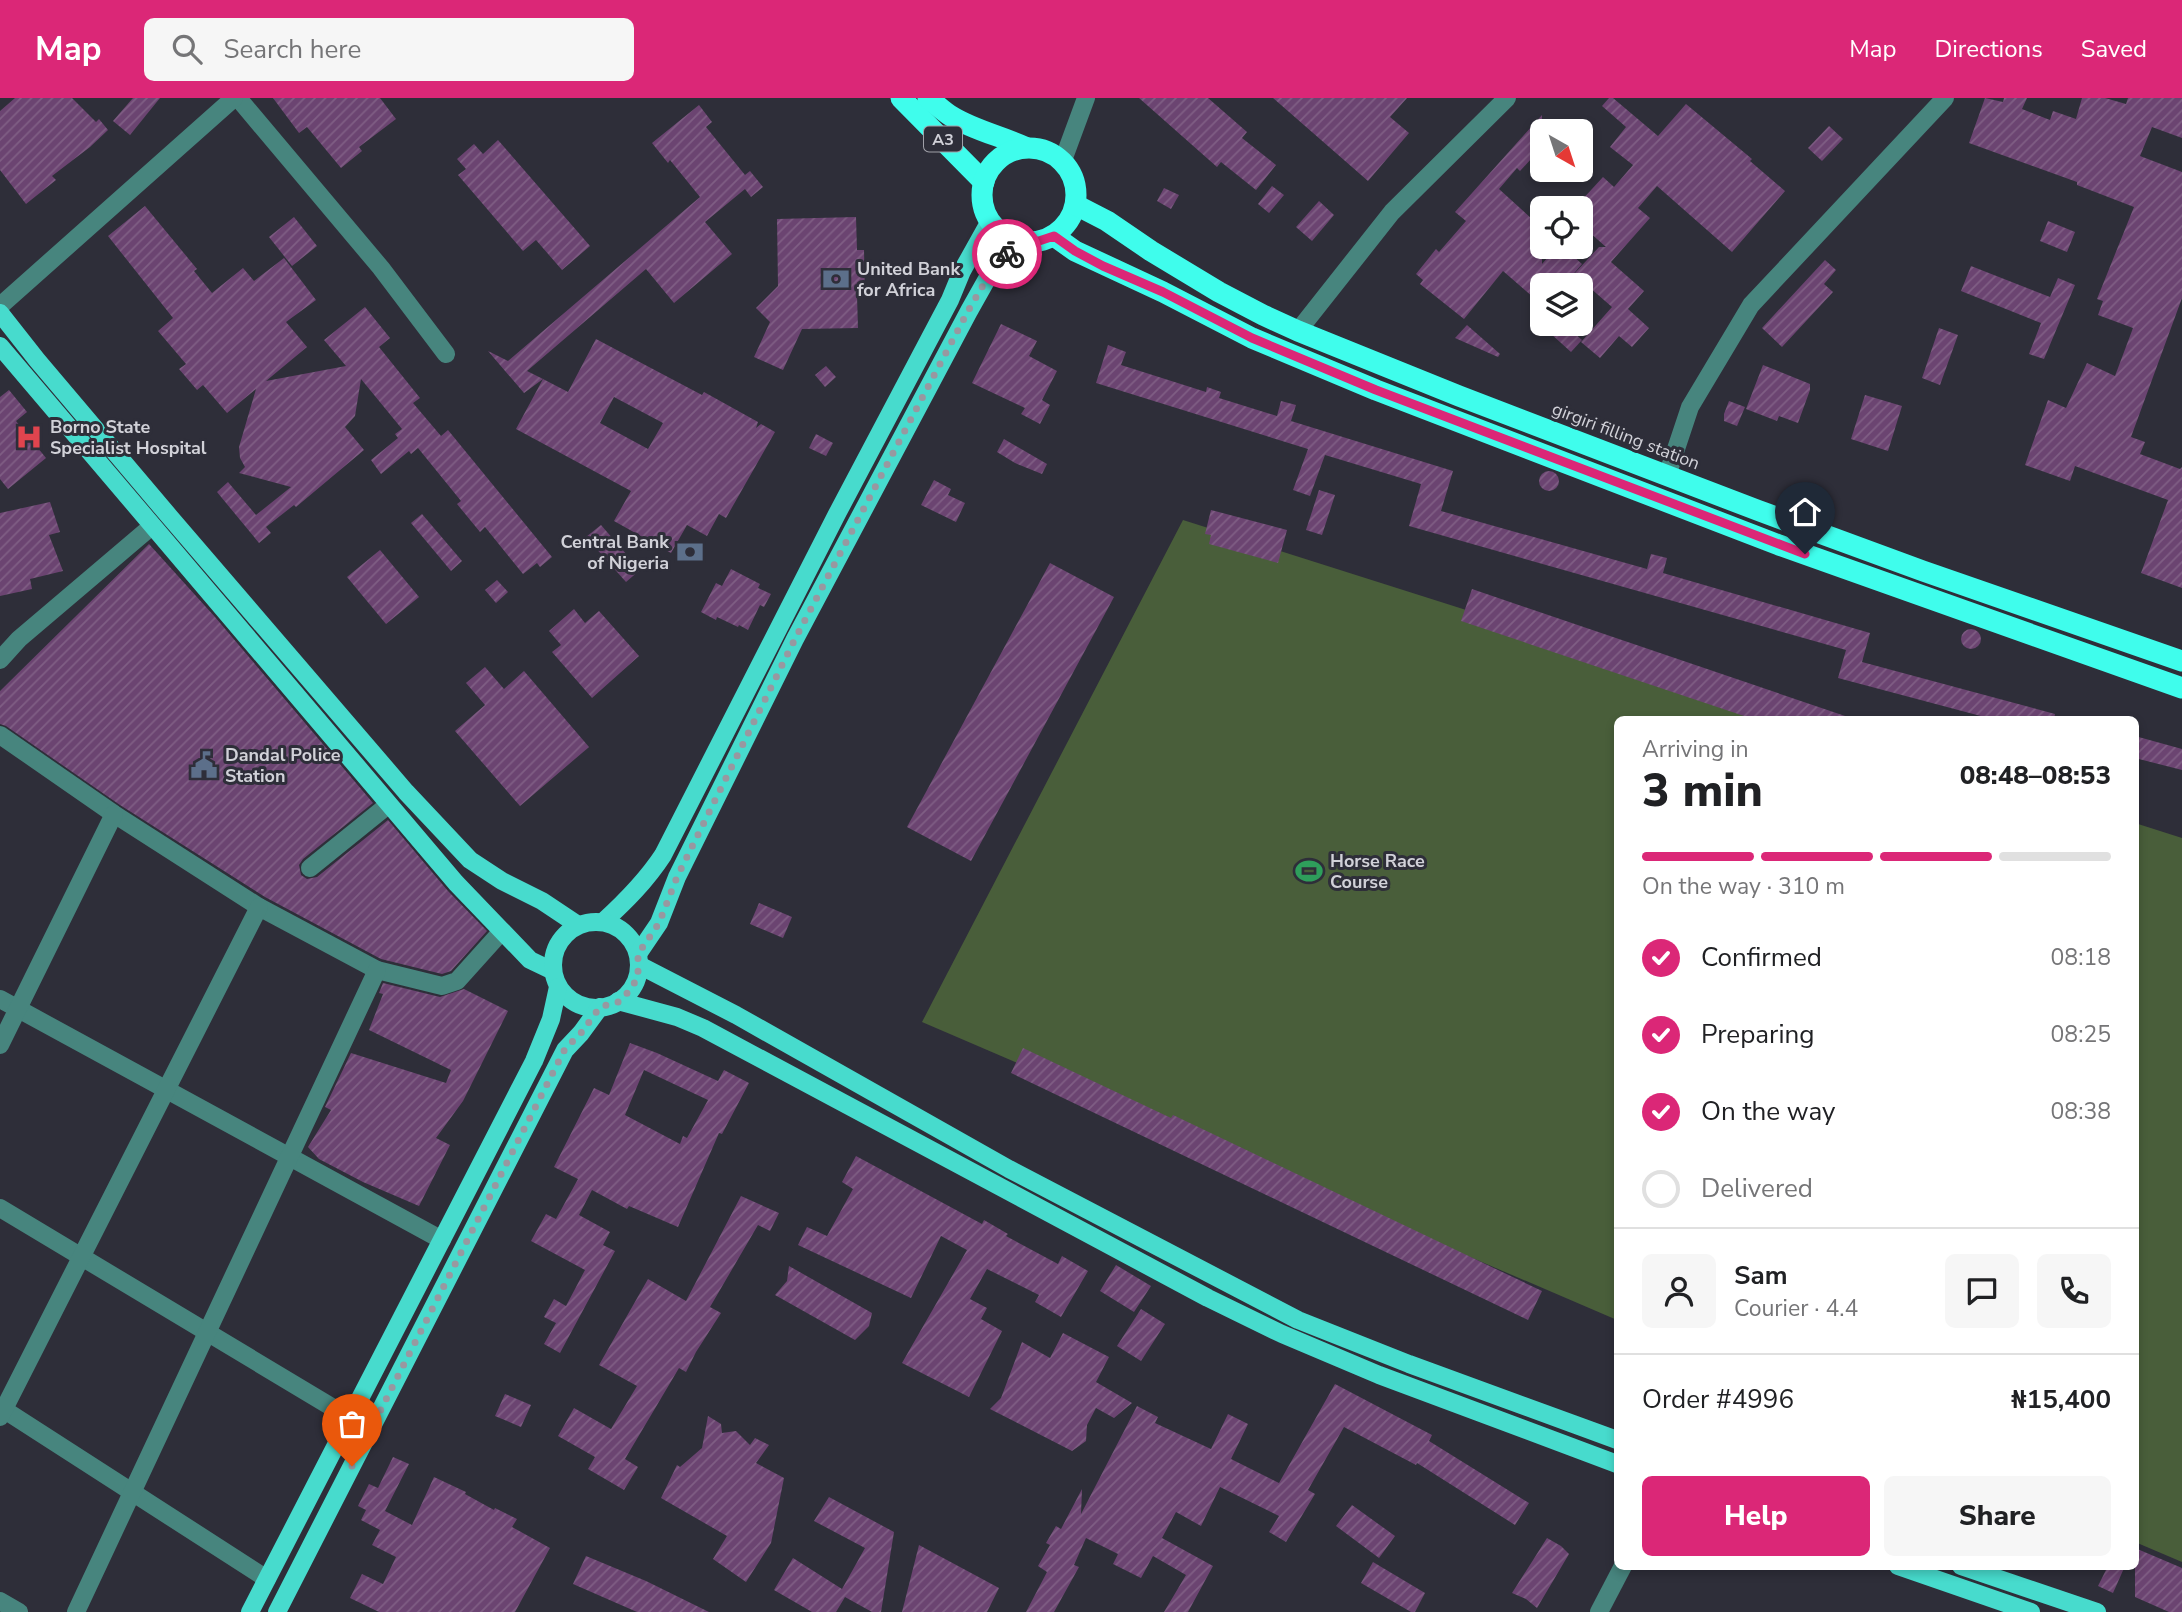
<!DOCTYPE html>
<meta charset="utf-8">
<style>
body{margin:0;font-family:"Nunito Sans",sans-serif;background:#f6f6f6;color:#202124;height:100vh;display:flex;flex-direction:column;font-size:26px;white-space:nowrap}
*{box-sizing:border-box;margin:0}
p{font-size:23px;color:#757577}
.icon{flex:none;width:38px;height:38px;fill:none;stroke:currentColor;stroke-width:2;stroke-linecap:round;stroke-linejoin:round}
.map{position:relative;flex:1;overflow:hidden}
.side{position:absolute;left:1614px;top:618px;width:525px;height:854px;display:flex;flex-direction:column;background:#fff;border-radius:10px;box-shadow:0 4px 10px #0003}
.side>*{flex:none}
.needle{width:46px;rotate:141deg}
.tools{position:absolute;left:1530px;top:21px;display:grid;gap:14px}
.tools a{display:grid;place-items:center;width:63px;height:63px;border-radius:10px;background:#fff;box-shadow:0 4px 10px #0003;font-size:35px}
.pin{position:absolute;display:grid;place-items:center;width:60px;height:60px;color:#fff;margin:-72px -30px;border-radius:50% 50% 50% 0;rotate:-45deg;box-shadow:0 0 7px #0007}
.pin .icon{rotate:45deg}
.courier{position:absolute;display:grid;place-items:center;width:70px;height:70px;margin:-35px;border:5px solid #db2777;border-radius:50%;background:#fff;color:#222;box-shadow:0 2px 9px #0007}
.summary em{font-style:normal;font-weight:800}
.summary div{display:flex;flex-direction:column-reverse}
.summary{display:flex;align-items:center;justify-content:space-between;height:119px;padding:0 28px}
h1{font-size:46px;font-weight:800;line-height:52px}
.bar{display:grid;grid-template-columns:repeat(4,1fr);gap:10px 7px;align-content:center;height:84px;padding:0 28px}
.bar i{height:9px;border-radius:5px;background:#e0e0e0}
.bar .on{background:#db2777}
.bar p{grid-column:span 4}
.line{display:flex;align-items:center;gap:18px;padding:0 28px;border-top:2px solid #e0e0e0}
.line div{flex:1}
.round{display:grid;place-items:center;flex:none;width:74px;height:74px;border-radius:10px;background:#f6f6f6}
ol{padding:0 28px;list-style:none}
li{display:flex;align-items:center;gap:21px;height:77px}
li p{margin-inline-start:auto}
li .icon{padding:7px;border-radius:50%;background:#db2777;color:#fff;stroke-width:4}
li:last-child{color:#757577}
li i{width:38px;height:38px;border:4px solid #e0e0e0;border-radius:50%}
.primary-button{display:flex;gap:14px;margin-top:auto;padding:14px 28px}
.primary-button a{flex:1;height:80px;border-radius:10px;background:#db2777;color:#fff;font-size:28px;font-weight:800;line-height:80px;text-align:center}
.primary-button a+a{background:#f6f6f6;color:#202124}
header{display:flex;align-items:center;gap:42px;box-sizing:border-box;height:98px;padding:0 35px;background:#db2777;color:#fff}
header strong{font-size:33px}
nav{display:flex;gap:38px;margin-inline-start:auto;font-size:24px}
.search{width:490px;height:63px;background:#f6f6f6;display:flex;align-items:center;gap:18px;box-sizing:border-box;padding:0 24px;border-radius:10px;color:#757577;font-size:26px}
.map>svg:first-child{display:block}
.green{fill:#495e3a}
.building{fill:url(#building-hatch);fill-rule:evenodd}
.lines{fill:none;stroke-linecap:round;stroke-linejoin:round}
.minor{stroke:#47857e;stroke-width:18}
.major{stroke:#47dbcd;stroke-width:18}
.highway{stroke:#3ffdec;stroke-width:21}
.done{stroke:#9898a0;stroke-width:7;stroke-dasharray:0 12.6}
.route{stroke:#db2777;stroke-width:9}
.labels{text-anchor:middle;stroke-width:6;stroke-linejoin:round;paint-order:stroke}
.shield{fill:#2e2e39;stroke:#a0a0a8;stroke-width:2}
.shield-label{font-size:16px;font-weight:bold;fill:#d1d1d8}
.poi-label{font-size:18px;font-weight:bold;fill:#d1d1d8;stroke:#2e2e39;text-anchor:start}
.street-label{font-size:18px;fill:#d1d1d8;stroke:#2e2e39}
</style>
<header>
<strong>Map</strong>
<div class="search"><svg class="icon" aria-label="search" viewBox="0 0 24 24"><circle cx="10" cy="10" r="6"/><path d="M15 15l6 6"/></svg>Search here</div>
<nav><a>Map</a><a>Directions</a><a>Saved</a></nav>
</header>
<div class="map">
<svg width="2182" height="1514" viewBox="0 0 2182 1514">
<defs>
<pattern id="building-hatch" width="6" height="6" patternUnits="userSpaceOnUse" patternTransform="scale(1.75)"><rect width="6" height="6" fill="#6b4471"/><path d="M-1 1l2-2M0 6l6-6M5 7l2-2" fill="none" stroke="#7f5e84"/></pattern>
</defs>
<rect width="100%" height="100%" fill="#2e2e39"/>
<g class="green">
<path d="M1183 422 1809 621H1617V1222L922 924Z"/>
<path d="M2135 725 2182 740V1464L2135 1444Z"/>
</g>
<g class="building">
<path d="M15 0H72L96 24 99 21 108 32 90 49 52 78 56 82 26 106 0 72V13Z"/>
<path d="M133 0H160L130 37 113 23Z"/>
<path d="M273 0H380L396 21 359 49 362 53 341 70 307 29 299 35Z"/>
<path d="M1139 0H1208L1247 34 1242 40 1276 67 1256 92 1221 64 1217 69Z"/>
<path d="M1273 0H1407L1390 19 1409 35 1368 83Z"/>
<path d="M1609 0H1613L1658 38 1686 6 1752 61 1750 63 1785 93 1732 154 1657 88 1638 110 1650 120 1611 164 1644 193 1628 211 1649 230 1632 249 1619 238 1600 260 1581 244 1612 209 1574 176 1599 149H1606L1580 126V104L1603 79 1614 89 1633 67 1610 49 1626 29 1602 8Z"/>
<path d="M1985 0 2003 4 2004 0H2027L2022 11 2050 22 2053 13 2076 21 2082 0H2105L2126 6 2128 0H2182V40L2152 29 2140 58 2182 74V200L2131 339 2145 344 2140 356 2180 371 2182 369V490L2141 475 2168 402 2075 368 2070 383 2025 367 2048 302 2066 310 2087 265 2115 278 2133 230 2098 217 2103 203 2097 201 2134 109 2077 87V84L1969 45Z"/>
<path d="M699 7 712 24 706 29 745 77 750 73 763 89 751 99 745 91 705 124 732 156 674 205 646 171 527 273 543 281 524 295 488 253 508 263 700 99 670 62 668 65 652 45Z"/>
<path d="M1542 17V49L1520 73 1517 70 1499 91 1542 130V166L1557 149H1563L1582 166 1564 187H1542V207L1503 173 1464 221 1420 186 1423 182 1416 176 1436 151 1439 154 1466 123 1455 114Z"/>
<path d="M1829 28 1843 41 1822 63 1808 50Z"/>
<path d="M498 42 590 148 562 172 536 142 523 153 458 77 466 71 457 61 474 46 483 56Z"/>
<path d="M1272 88 1284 97 1269 115 1258 106Z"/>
<path d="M1164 90 1179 97 1171 111 1157 103Z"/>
<path d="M1319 103 1334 117 1312 143 1296 129Z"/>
<path d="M145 108 197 171 194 173 212 195 243 170 254 183 284 160 316 202 286 224 307 249 266 283 346 268 324 242 365 209 390 240 379 249 420 300 413 305 441 338 448 332 552 459 540 469 537 465 523 476 485 429 480 434 457 406 461 403 418 350 411 356 409 353 381 376 371 362 398 340 395 336 402 331 361 281 355 318 345 329 364 352 296 409 294 407 266 429 271 435 259 445 217 394 228 384 256 417 291 389 239 375 245 369 240 360 239 349 256 291 227 315 203 287 197 292 179 271 186 266 158 233 173 220 108 138Z"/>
<path d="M294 119 317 148 292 168 269 139Z"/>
<path d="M856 119 857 152H864L865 198H857L858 230 802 231 783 272 754 259 770 224 756 210 778 188 777 121Z"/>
<path d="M2048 123 2075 134 2067 154 2040 143Z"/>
<path d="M1825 162 1836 172 1824 186 1833 194 1782 249 1762 230Z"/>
<path d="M1971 168 2050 199 2058 180 2075 187 2044 261 2029 256 2041 225 1961 193Z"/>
<path d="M1001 226 1037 243 1029 258 1057 273 1042 302 1050 307 1040 326 1021 316 1025 310 972 285Z"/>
<path d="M1540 226H1564L1582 242 1571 254Z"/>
<path d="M1467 227 1500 256 1498 259 1455 240Z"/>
<path d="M1939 230 1958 237 1940 287 1922 280Z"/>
<path d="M596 241 702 297 704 294 758 324 756 330 761 326 775 334 726 420 719 416 707 438 687 427 671 455 614 423 631 393 516 331 543 281 568 294ZM614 299 663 325 648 351 600 325Z"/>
<path d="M1108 247 1126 254 1121 267 1206 294 1207 289 1221 294 1219 300 1277 318 1281 303 1296 307 1291 323 1453 373 1441 413 1647 471 1651 456 1667 460 1663 475 1870 535 1862 564 2055 616 2054 621H1992L1838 580 1846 552 1409 428 1421 386 1325 357 1310 398 1293 392 1308 351 1096 285Z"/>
<path d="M1763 267 1810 286V292L1798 325 1779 318 1777 323 1746 311Z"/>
<path d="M826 268 836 279 825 289 815 277Z"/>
<path d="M9 292 27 314 16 323 46 360 8 391 0 381V299Z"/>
<path d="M1865 297 1902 308 1888 353 1851 341Z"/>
<path d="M1729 303 1745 309 1737 328 1724 323V316Z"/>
<path d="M816 336 833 345 826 358 809 350Z"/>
<path d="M1004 341 1047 366 1042 376 1015 365 997 354Z"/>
<circle cx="1549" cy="383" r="10"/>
<path d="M934 382 951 391 948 397 965 405 956 424 921 407Z"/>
<path d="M1319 392 1335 397 1322 437 1306 432Z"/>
<path d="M50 404 60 434 49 437 63 473 30 481 32 491 0 498V415Z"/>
<path d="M1211 412 1287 432 1278 465 1209 446 1211 437 1205 436Z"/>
<path d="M422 416 462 463 451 473 411 425Z"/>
<path d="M601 427 640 472 626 484 586 439Z"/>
<path d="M149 446 215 519 373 705 303 761 299 767 301 777 307 781 317 779 388 722 448 793 487 833 451 873 442 876 381 861 265 799 120 707 6 628 0 626V593Z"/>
<path d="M380 452 419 499 386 526 347 479Z"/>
<path d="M1050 465 1114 499 971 763 907 729Z"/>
<path d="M731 471 760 486 758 490 771 496 764 509 760 507 748 532 739 527 738 529 717 519 716 522 701 514 716 485 722 488Z"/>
<path d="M497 482 508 494 496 505 485 492Z"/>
<path d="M1472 491 1848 619 1847 621H1753L1461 523Z"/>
<path d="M574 511 585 525 599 513 639 558 592 600 552 554 561 547 549 533Z"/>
<circle cx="1971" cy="541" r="10"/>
<path d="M485 569 504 591 524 573 589 649 520 708 455 633 485 607 466 585Z"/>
<path d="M2135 638 2182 651V672L2135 660Z"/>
<path d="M759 805 792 819 783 840 750 826Z"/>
<path d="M383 885 440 899 464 891 508 913 463 1003 436 1040 450 1047 419 1108 363 1084 319 1061 308 1049 331 1012 325 1009 351 955 446 985 451 972 369 932 383 896 379 895Z"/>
<path d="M630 945 657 955 718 983 724 972 749 985 722 1036 719 1035 678 1129 629 1108 627 1111 592 1092 579 1117 610 1134 603 1147 615 1153 560 1255 544 1246 556 1225 544 1219 554 1201 566 1208 585 1172 531 1143 546 1116 556 1121 578 1081 554 1069 594 990 609 997ZM644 972 708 1002 687 1040 683 1038 680 1046 625 1017Z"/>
<path d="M1023 950 1171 1020 1173 1017 1542 1193 1528 1222 1011 975Z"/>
<path d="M856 1058 982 1126 984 1122 1008 1136 1006 1138 1058 1166 1062 1158 1088 1173 1061 1219 1035 1204 1039 1197 987 1171 970 1201 987 1210 981 1221 1002 1233 969 1299 902 1265 967 1152 941 1138 911 1200 798 1147 807 1129 827 1138 853 1091 842 1084Z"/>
<path d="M741 1098 779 1115 770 1133 758 1127 710 1209 721 1215 696 1254 686 1274 679 1270 625 1361 638 1369 624 1392 588 1371 595 1359 558 1338 574 1310 611 1331 637 1288 599 1267 648 1181 686 1203Z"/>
<path d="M1116 1167 1151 1188 1134 1214 1100 1193Z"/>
<path d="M789 1168 872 1215 869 1228 855 1242 775 1197 787 1183Z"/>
<path d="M1141 1211 1165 1226 1141 1263 1117 1248Z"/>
<path d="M1063 1235 1109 1259 1096 1284 1132 1305 1114 1320 1096 1310 1087 1327 1086 1343 1072 1353 990 1311 1001 1300 1022 1244 1050 1260Z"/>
<path d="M1335 1286 1432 1337 1429 1343 1529 1405 1515 1427 1417 1365 1416 1367 1344 1329 1308 1392 1315 1396 1286 1444 1269 1434 1279 1418 1220 1389 1201 1428 1176 1414 1162 1440 1213 1468 1188 1514H1164L1186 1477 1153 1458 1141 1480 1113 1466 1118 1456 1086 1440 1074 1467 1079 1469 1054 1514H1026L1047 1474 1038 1468 1050 1447 1046 1445 1056 1428 1061 1431 1082 1391 1081 1416 1137 1308 1158 1319 1155 1325 1211 1351 1228 1316 1248 1326 1231 1361 1279 1385Z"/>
<path d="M505 1296 531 1307 521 1329 495 1318Z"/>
<path d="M708 1318 721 1326 722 1335 736 1333 750 1347 755 1340 769 1347 756 1365 784 1380 771 1445 746 1484 713 1461 727 1438 661 1400 677 1367 680 1369 702 1350Z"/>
<path d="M393 1359 409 1366 385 1413 412 1427 434 1379 466 1394 465 1396 494 1412 495 1410 517 1421 512 1429 550 1450 515 1514H379L350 1500 362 1476 383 1486 396 1459 372 1447 380 1432 361 1422 366 1412 358 1408 369 1386 378 1390Z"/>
<path d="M829 1399 894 1434 881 1514H872L845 1499 836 1514H812L774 1492 793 1460 842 1491 865 1450 814 1423Z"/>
<path d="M1352 1407 1395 1438 1379 1460 1336 1428Z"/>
<path d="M1547 1440 1561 1448 1569 1456 1537 1510 1526 1501 1512 1495Z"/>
<path d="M919 1447 999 1490 987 1514H902Z"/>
<path d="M2135 1450 2182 1470V1514H2169L2135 1499Z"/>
<path d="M586 1458 646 1483 709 1514H637L573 1486Z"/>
<path d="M1373 1464 1425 1495 1415 1514H1411L1361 1485Z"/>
<path d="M2108 1468H2125L2113 1495 2098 1488Z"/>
</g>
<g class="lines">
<g class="minor">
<path d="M238 0 381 170 446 256"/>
<path d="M1062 65 1086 0"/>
<path d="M0 208 234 0"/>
<path d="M1298 233 1392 114 1507 0"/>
<path d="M1667 378 1690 309 1751 207 1945 0"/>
<path d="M0 562 19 541 152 428"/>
<path d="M0 637 114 716 259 809 377 872 442 888 457 883 502 833"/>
<path d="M310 770 388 707"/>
<path d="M0 901 442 1142"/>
<path d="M0 947 114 716"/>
<path d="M0 1110 350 1320"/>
<path d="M0 1309 267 1481"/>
<path d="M0 1319 259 809"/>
<path d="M0 1503 19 1514"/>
<path d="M76 1514 377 872"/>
<path d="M1599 1514 1623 1468"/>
</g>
<g class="major">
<path d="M0 215 37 262 169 418 406 694 470 762 502 783 542 803 578 827"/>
<path d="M0 248 456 785 530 862 553 873"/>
<path d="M603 824C626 803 646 783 663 757L838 414 950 202 962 173 990 123"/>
<circle cx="596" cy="867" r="43"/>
<path d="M638 856 659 825 677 779 795 541 969 213 992 172 1000 161 1021 143"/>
<path d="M639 867 736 917 1009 1071 1298 1222 1409 1266 1617 1342"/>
<path d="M618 903 677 919 703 930 1208 1200 1282 1236 1379 1277 1617 1366"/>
<path d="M1898 1468 2031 1514"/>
<path d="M1961 1468 2097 1514"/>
<path d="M250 1514 534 963 551 921 558 889"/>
<path d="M277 1514 565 952 581 935 600 909"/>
</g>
<g class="highway">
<path d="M901 0 984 84"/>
<path d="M928 0C936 6 943 13 951 18 973 32 1001 38 1025 49"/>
<circle cx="1029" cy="97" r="47"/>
<path d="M1076 107 1107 123 1151 153 1219 194 1263 217 1298 233 1459 298 1757 412 1923 473 2182 563"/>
<path d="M1054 138 1075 153 1163 194 1252 240 1376 292 1779 447 2182 590"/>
</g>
</g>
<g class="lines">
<path class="done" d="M352 1368 565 951 581 935 600 909 618 904 625 898 635 884 638 876V856L659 825 677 779 795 541 968 213 992 172 1007 156"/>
<path class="route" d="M1007 156 1021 143H1039L1054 138 1075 153 1103 168 1163 194 1252 240 1376 292 1805 456"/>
</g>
<defs>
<symbol id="bank-bare" viewBox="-9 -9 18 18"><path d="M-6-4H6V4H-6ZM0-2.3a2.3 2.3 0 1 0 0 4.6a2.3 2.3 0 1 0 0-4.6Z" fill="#5c6f8a" stroke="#2e2e39" stroke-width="2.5" paint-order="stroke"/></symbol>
<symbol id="hospital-bare" viewBox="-9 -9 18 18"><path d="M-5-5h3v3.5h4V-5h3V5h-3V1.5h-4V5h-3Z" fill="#e0444e" stroke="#2e2e39" stroke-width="2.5" paint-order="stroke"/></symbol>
<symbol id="civic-bare" viewBox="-9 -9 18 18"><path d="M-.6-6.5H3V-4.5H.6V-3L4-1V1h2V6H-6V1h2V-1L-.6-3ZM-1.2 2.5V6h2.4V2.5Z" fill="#5c6f8a" stroke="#2e2e39" stroke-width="2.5" paint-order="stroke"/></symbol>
<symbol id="stadium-bare" viewBox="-9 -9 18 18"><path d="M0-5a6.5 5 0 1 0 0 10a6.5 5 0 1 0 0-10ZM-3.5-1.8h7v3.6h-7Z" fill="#2e9e5b" stroke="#2e2e39" stroke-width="2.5" paint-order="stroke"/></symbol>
</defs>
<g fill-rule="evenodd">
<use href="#bank-bare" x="817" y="162" width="38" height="38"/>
<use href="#hospital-bare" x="10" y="320" width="38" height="38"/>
<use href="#bank-bare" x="671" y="435" width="38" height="38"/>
<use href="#civic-bare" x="185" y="648" width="38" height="38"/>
<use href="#stadium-bare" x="1290" y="754" width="38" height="38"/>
</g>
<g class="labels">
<rect class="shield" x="924" y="28.5" width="38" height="25" rx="5"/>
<g class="shield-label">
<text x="943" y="47">A3</text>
</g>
<g class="poi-label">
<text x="857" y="177">United Bank<tspan x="857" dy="21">for Africa</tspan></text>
<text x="50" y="335">Borno State<tspan x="50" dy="21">Specialist Hospital</tspan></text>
<text x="669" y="450" text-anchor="end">Central Bank<tspan x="669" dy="21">of Nigeria</tspan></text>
<text x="225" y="663">Dandal Police<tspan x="225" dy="21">Station</tspan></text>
<text x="1330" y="769">Horse Race<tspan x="1330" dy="21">Course</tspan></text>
</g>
<g class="street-label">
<text transform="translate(1626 338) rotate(21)" y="6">girgiri filling station</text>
</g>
</g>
</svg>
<div class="tools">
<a><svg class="needle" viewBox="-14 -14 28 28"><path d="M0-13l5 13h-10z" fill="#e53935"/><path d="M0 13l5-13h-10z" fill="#757577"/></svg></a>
<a><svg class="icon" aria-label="locate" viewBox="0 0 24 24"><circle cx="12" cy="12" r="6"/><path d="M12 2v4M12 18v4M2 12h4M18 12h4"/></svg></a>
<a><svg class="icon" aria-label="layers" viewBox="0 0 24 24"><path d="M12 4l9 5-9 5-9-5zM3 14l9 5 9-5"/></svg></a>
</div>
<div class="pin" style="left:352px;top:1368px;background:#ea580c"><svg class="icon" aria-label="bag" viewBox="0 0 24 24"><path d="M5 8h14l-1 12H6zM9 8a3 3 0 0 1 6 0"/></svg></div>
<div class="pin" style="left:1805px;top:456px;background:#1f2937"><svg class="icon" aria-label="home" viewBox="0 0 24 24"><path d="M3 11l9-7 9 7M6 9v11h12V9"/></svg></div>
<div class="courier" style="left:1007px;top:156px"><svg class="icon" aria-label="bike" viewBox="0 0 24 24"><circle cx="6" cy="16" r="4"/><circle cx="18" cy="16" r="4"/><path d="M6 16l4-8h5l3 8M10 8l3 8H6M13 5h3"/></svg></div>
<section class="side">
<div class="summary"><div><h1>3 min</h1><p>Arriving in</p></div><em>08:48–08:53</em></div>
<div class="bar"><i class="on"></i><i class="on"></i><i class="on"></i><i></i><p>On the way · 310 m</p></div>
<ol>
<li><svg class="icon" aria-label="check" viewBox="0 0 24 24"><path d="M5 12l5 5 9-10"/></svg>Confirmed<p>08:18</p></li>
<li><svg class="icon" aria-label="check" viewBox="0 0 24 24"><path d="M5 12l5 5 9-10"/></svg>Preparing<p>08:25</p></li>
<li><svg class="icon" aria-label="check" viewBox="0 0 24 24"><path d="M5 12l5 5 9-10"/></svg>On the way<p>08:38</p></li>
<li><i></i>Delivered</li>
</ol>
<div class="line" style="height:126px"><a class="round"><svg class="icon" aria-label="person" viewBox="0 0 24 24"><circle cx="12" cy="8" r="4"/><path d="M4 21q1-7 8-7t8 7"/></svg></a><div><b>Sam</b><p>Courier · 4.4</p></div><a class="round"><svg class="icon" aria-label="chat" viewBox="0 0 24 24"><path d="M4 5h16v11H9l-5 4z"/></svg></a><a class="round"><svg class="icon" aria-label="phone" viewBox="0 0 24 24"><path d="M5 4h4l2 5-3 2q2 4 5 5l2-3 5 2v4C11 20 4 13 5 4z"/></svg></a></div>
<div class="line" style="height:91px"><div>Order #4996</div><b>₦15,400</b></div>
<div class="primary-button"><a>Help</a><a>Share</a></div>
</section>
</div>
